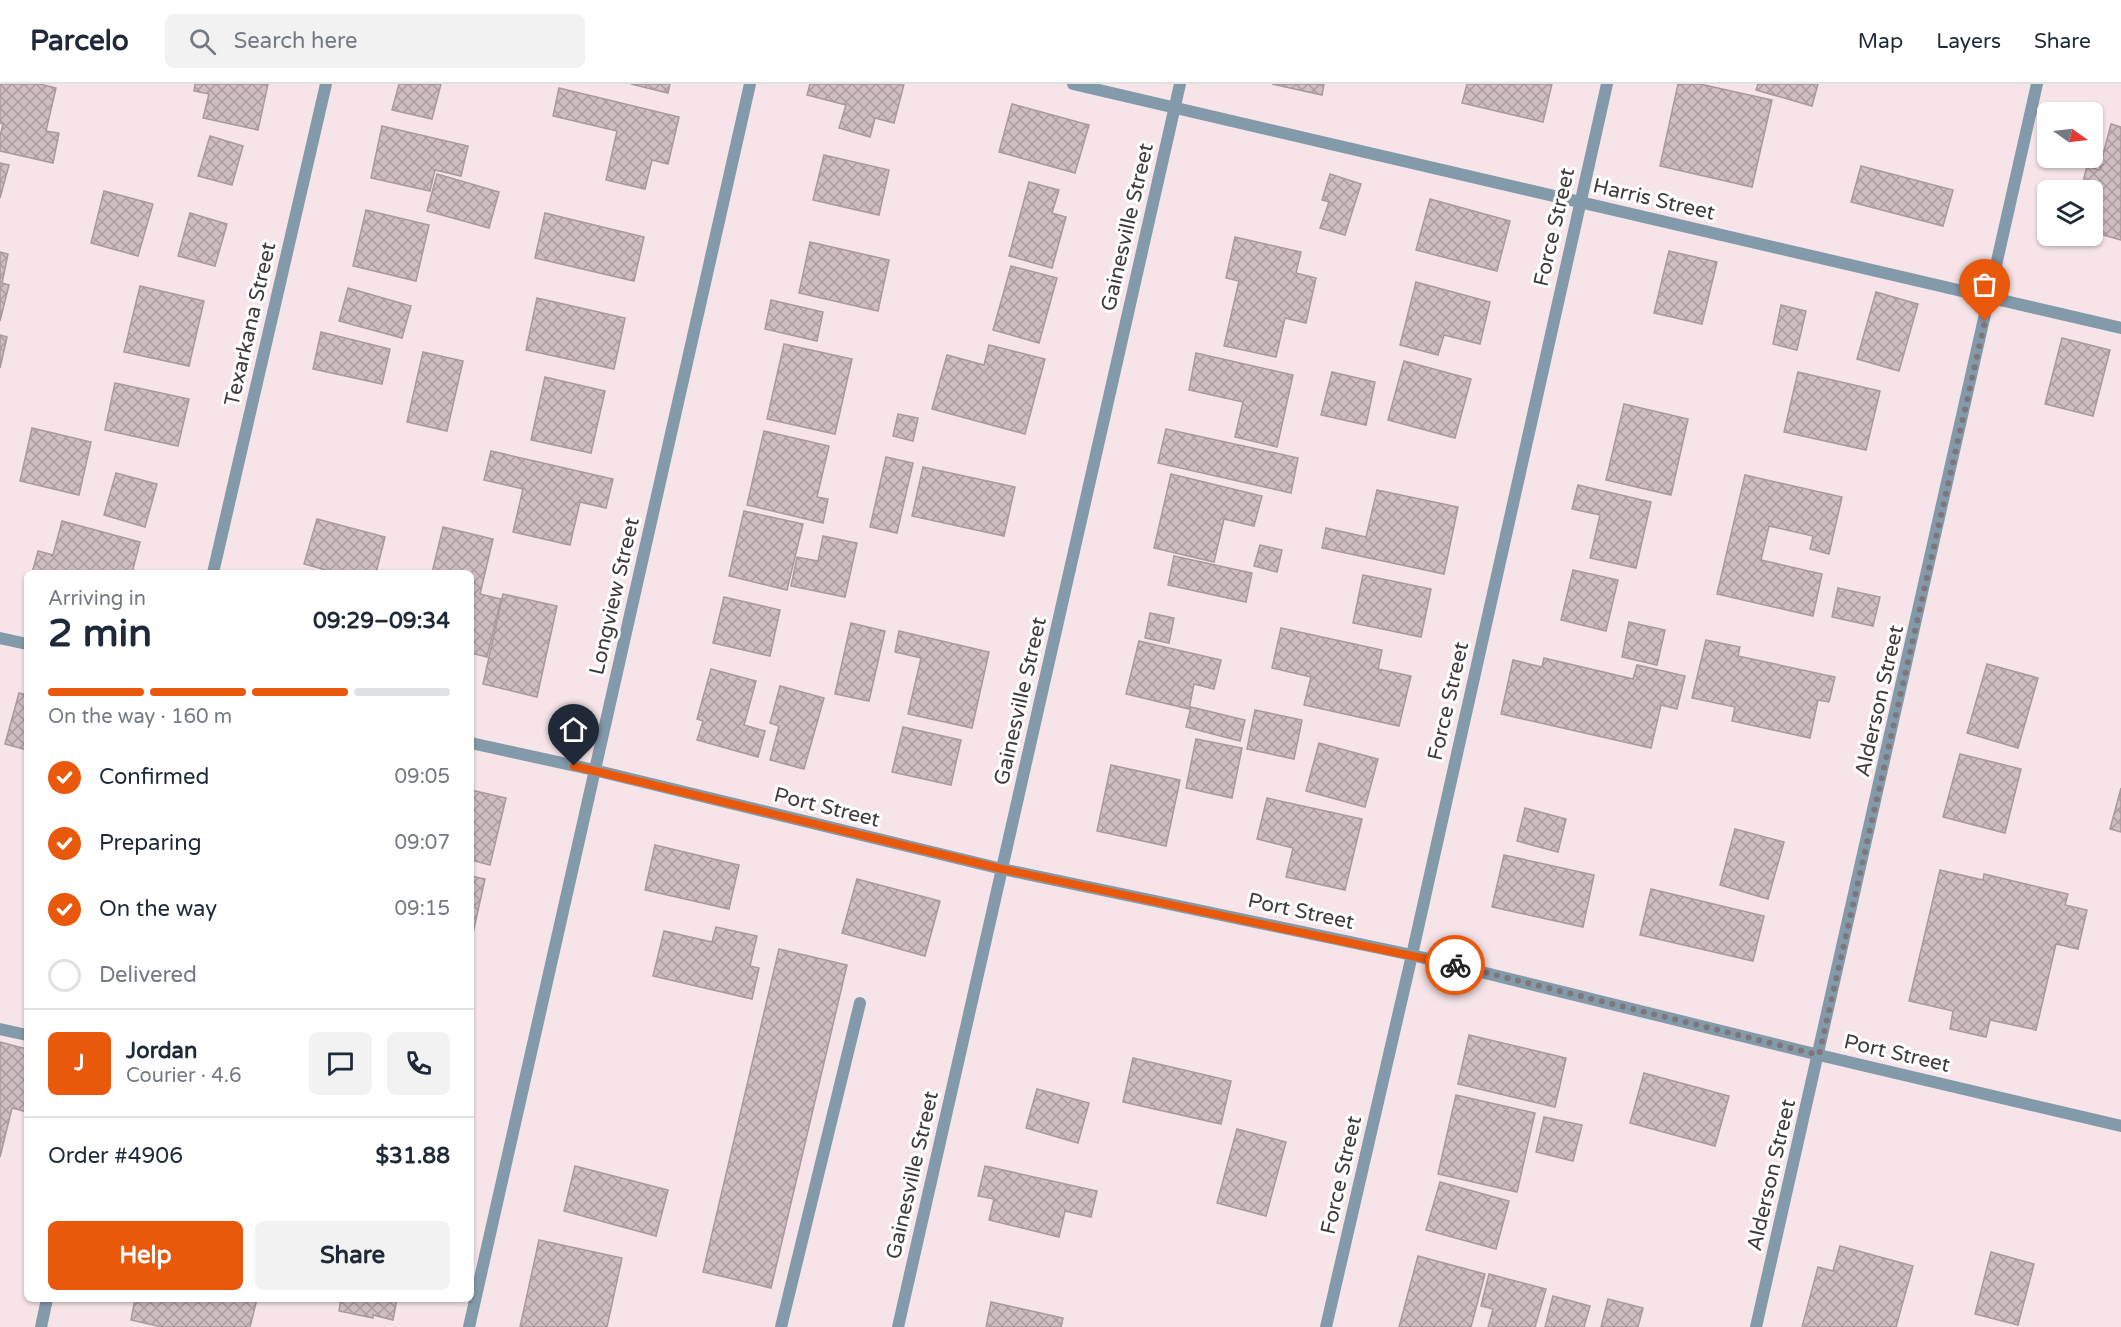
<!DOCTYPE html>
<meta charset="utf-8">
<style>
body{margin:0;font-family:"Varela Round",sans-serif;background:#f2f2f3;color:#1f2937;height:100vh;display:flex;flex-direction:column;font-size:22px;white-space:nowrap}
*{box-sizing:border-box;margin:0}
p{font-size:20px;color:#747a83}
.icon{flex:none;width:33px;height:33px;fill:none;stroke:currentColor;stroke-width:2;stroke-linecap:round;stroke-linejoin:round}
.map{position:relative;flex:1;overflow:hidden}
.drawer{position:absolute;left:24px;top:486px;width:450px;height:732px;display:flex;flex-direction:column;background:#fff;border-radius:9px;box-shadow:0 2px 4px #0004}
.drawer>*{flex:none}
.needle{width:39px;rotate:104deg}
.tools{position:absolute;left:2037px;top:18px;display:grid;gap:12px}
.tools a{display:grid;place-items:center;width:66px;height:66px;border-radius:9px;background:#fff;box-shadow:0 2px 4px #0004;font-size:30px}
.pin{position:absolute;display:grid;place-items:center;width:51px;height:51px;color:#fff;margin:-62px -26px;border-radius:50% 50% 50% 0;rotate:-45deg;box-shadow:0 0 6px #0007}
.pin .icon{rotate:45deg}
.courier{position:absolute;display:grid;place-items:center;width:60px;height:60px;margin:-30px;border:4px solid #ea580c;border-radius:50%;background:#fff;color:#222;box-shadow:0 2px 8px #0007}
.head em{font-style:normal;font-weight:700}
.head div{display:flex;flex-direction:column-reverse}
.head{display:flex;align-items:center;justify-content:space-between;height:102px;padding:0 24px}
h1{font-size:39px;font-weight:700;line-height:45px}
.bar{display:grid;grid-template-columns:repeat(4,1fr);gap:9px 6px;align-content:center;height:72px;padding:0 24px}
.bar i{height:8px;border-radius:4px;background:#e0e1e3}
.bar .current{background:#ea580c}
.bar p{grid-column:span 4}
.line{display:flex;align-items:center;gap:15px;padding:0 24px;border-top:2px solid #e0e1e3}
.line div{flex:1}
.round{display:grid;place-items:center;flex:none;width:63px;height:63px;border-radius:9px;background:#f2f2f3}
ol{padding:0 24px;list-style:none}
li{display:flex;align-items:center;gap:18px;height:66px}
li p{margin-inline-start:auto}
li .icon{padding:6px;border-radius:50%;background:#ea580c;color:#fff;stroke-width:4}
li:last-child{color:#747a83}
li i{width:33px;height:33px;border:3px solid #e0e1e3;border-radius:50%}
.button{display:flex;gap:12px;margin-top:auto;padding:12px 24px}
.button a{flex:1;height:69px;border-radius:9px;background:#ea580c;color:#fff;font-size:24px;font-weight:700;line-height:69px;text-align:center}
.button a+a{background:#f2f2f3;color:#1f2937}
header{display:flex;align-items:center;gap:36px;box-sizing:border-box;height:84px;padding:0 30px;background:#fff;border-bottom:2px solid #e0e1e3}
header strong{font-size:28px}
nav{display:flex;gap:33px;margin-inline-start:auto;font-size:21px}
.search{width:420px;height:54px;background:#f2f2f3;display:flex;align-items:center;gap:15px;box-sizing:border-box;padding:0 21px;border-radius:9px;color:#747a83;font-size:22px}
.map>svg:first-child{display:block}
.building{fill:url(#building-cross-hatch);stroke:#a9989c;stroke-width:1.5}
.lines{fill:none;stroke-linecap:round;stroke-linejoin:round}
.lane{stroke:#839aaa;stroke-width:12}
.street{stroke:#839aaa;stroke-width:12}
.done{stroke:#807678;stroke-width:6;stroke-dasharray:0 10.8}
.route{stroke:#ea580c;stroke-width:8}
.labels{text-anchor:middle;stroke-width:6;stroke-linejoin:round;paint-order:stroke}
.street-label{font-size:21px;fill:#413a3b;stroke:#fff}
</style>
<header>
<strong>Parcelo</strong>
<div class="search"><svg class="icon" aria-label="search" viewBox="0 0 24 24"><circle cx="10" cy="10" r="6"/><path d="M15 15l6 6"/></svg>Search here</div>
<nav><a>Map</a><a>Layers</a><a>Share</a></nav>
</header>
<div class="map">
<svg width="2121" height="1243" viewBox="0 0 2121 1243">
<defs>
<pattern id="building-cross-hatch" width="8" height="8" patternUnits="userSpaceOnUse" patternTransform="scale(1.5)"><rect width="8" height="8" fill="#d0bdc2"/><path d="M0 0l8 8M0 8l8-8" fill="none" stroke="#aa9b9f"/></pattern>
</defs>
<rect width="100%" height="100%" fill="#f6e4e8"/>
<g class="building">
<path d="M0 0H40L56 4 46 47 59 49 53 79 0 67V52L3 40 0 39Z"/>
<path d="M195 0H268L258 46 203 34 209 10 194 7Z"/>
<path d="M399 0H441L432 35 392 26Z"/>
<path d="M631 0H670L668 9Z"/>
<path d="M810 0H904L894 39 875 34 870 53 839 44 846 21 807 11Z"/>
<path d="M1272 0H1324L1322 11Z"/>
<path d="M1467 0H1552L1543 38 1462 19Z"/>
<path d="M1678 0H1700L1772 16 1752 103 1660 82Z"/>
<path d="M1758 0H1818L1812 22 1756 6Z"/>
<path d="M559 4 679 33 668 80 652 76 645 105 606 96 617 47 553 32Z"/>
<path d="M1012 20 1089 41 1075 89 999 68Z"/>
<path d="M2111 40 2121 43V156L2092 148V106H2081L2087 82 2099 86Z"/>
<path d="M382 42 468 62 461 92 435 86 430 107 371 94Z"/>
<path d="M210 52 243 62 232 101 198 92Z"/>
<path d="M824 71 889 86 879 131 813 116Z"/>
<path d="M0 79 9 81 0 114Z"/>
<path d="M1861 82 1953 106 1943 142 1851 118Z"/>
<path d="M437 90 499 108 489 144 427 127Z"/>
<path d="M1330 90 1361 100 1345 151 1320 144 1329 118 1322 116Z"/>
<path d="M1029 98 1059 106 1052 129 1066 133 1052 184 1009 172Z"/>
<path d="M104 107 153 120 138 172 91 159Z"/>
<path d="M1430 115 1510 137 1497 187 1416 166Z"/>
<path d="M366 126 429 141 416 197 353 182Z"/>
<path d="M190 129 227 140 215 182 178 172Z"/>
<path d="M545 129 644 153 634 197 535 174Z"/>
<path d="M1235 153 1301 168 1296 189 1316 194 1306 239 1285 234 1276 273 1224 262 1239 197 1226 194Z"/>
<path d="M810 158 889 176 878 227 799 209Z"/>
<path d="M1669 167 1717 178 1702 240 1654 229Z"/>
<path d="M0 168 8 170 2 199 9 201 0 237Z"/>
<path d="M1011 182 1057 194 1039 259 993 246Z"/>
<path d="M1416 198 1490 218 1480 260 1444 251 1438 271 1400 261Z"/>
<path d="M140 202 204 217 189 282 124 268Z"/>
<path d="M348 204 411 222 402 254 339 237Z"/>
<path d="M1876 208 1918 220 1899 287 1857 275Z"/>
<path d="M537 214 625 234 614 285 526 266Z"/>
<path d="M771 216 823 228 817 257 765 245Z"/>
<path d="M1781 221 1806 227 1797 266 1773 260Z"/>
<path d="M321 248 390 265 382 300 313 285Z"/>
<path d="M0 251 7 253 0 284Z"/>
<path d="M2062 254 2110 266 2093 332 2045 320Z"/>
<path d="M784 260 852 275 835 350 767 335Z"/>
<path d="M989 261 1045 275 1025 350 932 325 947 271 984 281Z"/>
<path d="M423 268 463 277 447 347 407 338Z"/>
<path d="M1196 269 1293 291 1277 363 1235 353 1243 318 1189 306Z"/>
<path d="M1404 277 1471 295 1455 354 1388 336Z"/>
<path d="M1332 288 1375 298 1366 341 1321 331Z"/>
<path d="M1798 288 1880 307 1866 366 1784 348Z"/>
<path d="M545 293 605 307 591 369 531 356Z"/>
<path d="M115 299 189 315 178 362 105 346Z"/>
<path d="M1624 320 1688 335 1671 411 1606 396Z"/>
<path d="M898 330 918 334 913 357 893 352Z"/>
<path d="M32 344 91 358 79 411 20 397Z"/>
<path d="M1166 345 1298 374 1291 409 1158 379Z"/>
<path d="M764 347 829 362 817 413 828 415 823 439 747 421Z"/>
<path d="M491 367 613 395 606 424 580 418 570 461 513 448 523 405 484 396Z"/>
<path d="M886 373 913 379 897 449 870 443Z"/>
<path d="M923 383 1015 403 1004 452 912 432Z"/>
<path d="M116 389 157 400 145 443 104 431Z"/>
<path d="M1171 390 1262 412 1254 442 1224 435 1214 478 1154 464Z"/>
<path d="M1745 391 1842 413 1829 470 1810 465 1813 452 1769 442 1761 476 1822 490 1813 532 1717 510Z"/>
<path d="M1578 401 1651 418 1636 484 1590 474 1600 431 1572 425Z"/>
<path d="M1377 406 1458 423 1444 490 1322 464 1326 444 1366 453Z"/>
<path d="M744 427 803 440 787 506 729 492Z"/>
<path d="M317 435 385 453 376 489H337L304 480Z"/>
<path d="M62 437 140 458 132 489H32L38 467 53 471Z"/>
<path d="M443 443 493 455 480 510 501 515 487 573 471 569V489H432Z"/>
<path d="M823 452 857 459 845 513 791 502 797 473 818 477Z"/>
<path d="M1260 461 1282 466 1277 488 1254 482Z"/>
<path d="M1174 472 1252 489 1246 518 1168 501Z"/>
<path d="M1573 486 1618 496 1606 547 1561 536Z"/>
<path d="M1363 491 1431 505 1421 553 1353 539Z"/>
<path d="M1838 504 1880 513 1873 542 1832 533Z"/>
<path d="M503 510 557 522 537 613 483 600Z"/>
<path d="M724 513 780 526 770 572 713 559Z"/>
<path d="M1150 529 1174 534 1169 559 1145 554Z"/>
<path d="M1629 538 1665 546 1657 581 1622 573Z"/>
<path d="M851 539 885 547 869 617 835 610Z"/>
<path d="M1281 544 1382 566 1378 585 1411 592 1399 642 1304 621 1311 593 1272 584Z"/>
<path d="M899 547 989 568 972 644 908 630 921 574 895 568Z"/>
<path d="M1706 556 1740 563 1738 572 1835 593 1829 618 1818 616 1810 654 1732 637 1735 623 1692 614Z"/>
<path d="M1139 557 1221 576 1214 605 1194 600 1189 625 1126 610Z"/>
<path d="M1544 574 1633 595 1637 581 1685 592 1677 625 1661 621 1651 664 1501 630 1513 576 1542 583Z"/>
<path d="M1987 580 2038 594 2018 664 1967 649Z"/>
<path d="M711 585 756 597 744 641 765 647 758 673 697 656 703 637 697 635Z"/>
<path d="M780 602 824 614 804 685 770 676 779 642 770 639Z"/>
<path d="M19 609 27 611V666L5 660Z"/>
<path d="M1191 623 1245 636 1240 657 1186 643Z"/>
<path d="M1255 626 1302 636 1294 675 1247 665Z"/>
<path d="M903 643 961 656 951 701 892 688Z"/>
<path d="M1196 655 1242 664 1232 714 1186 704Z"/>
<path d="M1319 659 1378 675 1365 723 1306 707Z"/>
<path d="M1960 670 2021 685 2005 749 1943 733Z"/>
<path d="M1111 681 1180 696 1166 762 1097 747Z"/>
<path d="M2121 704V748L2110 745Z"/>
<path d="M471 706 506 714 490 781 471 776Z"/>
<path d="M1267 714 1362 735 1345 806 1286 793 1293 764 1257 755Z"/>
<path d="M1525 724 1566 735 1558 768 1517 757Z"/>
<path d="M1735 745 1784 758 1768 815 1720 801Z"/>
<path d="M655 761 739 781 729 825 645 806Z"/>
<path d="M1504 771 1594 791 1583 843 1492 823Z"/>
<path d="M1940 786 1983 796 1984 790 2068 810 2065 821 2087 826 2078 865 2056 860 2036 946 1990 936 1986 953 1950 945 1953 927 1909 917Z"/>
<path d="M471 792 485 795 473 849H471Z"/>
<path d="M857 795 940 817 925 872 842 849Z"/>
<path d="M1651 805 1764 832 1753 877 1640 851Z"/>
<path d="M716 843 757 852 750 882 759 884 752 915 653 892 664 847 712 858Z"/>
<path d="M779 865 847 881 771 1204 703 1188Z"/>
<path d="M1469 951 1566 974 1555 1023 1458 1000Z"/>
<path d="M0 958 27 965V1028L12 1024 0 1073Z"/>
<path d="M1133 974 1231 997 1221 1040 1123 1018Z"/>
<path d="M1644 989 1729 1012 1715 1062 1630 1039Z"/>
<path d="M1037 1005 1089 1019 1078 1059 1026 1044Z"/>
<path d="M1456 1011 1535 1029 1517 1108 1438 1090Z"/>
<path d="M1544 1033 1582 1041 1573 1077 1536 1068Z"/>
<path d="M1237 1045 1286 1058 1266 1132 1217 1119Z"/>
<path d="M575 1082 668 1106 656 1152 564 1127Z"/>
<path d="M985 1082 1097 1107 1091 1133 1065 1127 1059 1153 989 1136 994 1115 978 1112Z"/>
<path d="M1440 1098 1509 1117 1496 1165 1426 1146Z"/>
<path d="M539 1156 622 1174 607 1243H520Z"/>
<path d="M1840 1162 1913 1182 1896 1243H1802L1818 1183 1833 1187Z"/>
<path d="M1991 1168 2034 1180 2018 1241 1975 1230Z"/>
<path d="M1418 1172 1485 1190 1471 1243H1399Z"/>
<path d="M1489 1190 1546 1205 1535 1243H1488L1493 1225 1481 1222Z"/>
<path d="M1553 1212 1590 1222 1584 1243H1545Z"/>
<path d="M135 1215H257L250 1243H162L131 1236Z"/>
<path d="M341 1215H397L393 1236 373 1231V1234L339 1227Z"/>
<path d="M1608 1215 1643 1224 1638 1243H1601Z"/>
<path d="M991 1218 1063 1234 1061 1243H986Z"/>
</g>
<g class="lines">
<g class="lane">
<path d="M0 945 27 951"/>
<path d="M781 1243 860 919"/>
</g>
<g class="street">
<path d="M1073 0 2121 244"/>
<path d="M213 489 326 0"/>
<path d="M0 554 27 560"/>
<path d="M471 659 594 686 1002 785 1412 871 1819 971 2121 1042"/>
<path d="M41 1243 47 1215"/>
<path d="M469 1243 750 0"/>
<path d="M898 1243 1180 0"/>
<path d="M1326 1243 1412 871 1607 0"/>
<path d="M1756 1243 2037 0"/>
</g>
</g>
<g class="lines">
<path class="done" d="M1455 881 1819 971 1985 237"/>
<path class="route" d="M574 682 1002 785 1455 881"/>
</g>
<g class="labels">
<g class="street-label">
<text transform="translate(1654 115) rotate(13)" y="7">Harris Street</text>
<text transform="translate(1127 143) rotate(-77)" y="7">Gainesville Street</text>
<text transform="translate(1554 143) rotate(-77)" y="7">Force Street</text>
<text transform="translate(250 240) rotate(-77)" y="7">Texarkana Street</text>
<text transform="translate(614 512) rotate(-77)" y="7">Longview Street</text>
<text transform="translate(1020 617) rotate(-77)" y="7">Gainesville Street</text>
<text transform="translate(1448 617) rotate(-77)" y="7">Force Street</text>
<text transform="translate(1879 617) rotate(-77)" y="7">Alderson Street</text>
<text transform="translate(827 723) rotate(14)" y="7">Port Street</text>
<text transform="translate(1301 827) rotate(12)" y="7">Port Street</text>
<text transform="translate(1897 969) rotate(13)" y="7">Port Street</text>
<text transform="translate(912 1091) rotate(-77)" y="7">Gainesville Street</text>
<text transform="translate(1341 1091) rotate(-77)" y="7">Force Street</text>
<text transform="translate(1771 1091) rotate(-77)" y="7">Alderson Street</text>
</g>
</g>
</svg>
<div class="tools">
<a><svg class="needle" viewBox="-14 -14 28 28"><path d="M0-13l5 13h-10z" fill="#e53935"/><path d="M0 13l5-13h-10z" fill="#747a83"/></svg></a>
<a><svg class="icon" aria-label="layers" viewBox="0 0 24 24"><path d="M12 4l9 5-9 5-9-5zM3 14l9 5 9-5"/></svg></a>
</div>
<div class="pin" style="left:1985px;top:237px;background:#ea580c"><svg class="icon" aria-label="bag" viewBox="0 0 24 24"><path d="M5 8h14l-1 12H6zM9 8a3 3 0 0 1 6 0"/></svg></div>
<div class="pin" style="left:574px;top:682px;background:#1f2937"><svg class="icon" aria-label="home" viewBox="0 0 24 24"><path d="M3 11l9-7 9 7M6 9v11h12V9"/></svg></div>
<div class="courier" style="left:1455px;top:881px"><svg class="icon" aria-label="bike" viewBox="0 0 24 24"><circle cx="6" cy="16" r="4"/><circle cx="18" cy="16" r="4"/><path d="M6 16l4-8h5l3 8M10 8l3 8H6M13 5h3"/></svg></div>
<section class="drawer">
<div class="head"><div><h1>2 min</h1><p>Arriving in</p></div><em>09:29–09:34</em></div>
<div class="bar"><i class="current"></i><i class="current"></i><i class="current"></i><i></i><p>On the way · 160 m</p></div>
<ol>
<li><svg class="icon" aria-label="check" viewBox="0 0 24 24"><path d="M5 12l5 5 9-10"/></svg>Confirmed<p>09:05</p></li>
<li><svg class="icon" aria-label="check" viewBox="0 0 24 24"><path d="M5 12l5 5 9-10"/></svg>Preparing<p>09:07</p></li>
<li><svg class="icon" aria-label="check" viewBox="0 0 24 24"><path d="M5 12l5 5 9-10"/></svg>On the way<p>09:15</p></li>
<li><i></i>Delivered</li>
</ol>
<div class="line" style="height:108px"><b class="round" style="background:#ea580c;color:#fff">J</b><div><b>Jordan</b><p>Courier · 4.6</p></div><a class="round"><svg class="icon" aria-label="chat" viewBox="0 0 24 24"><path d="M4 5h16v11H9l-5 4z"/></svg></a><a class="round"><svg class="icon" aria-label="phone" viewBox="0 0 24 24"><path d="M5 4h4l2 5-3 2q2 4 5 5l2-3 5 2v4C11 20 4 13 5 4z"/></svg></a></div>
<div class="line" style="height:78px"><div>Order #4906</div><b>$31.88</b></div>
<div class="button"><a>Help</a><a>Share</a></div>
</section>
</div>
